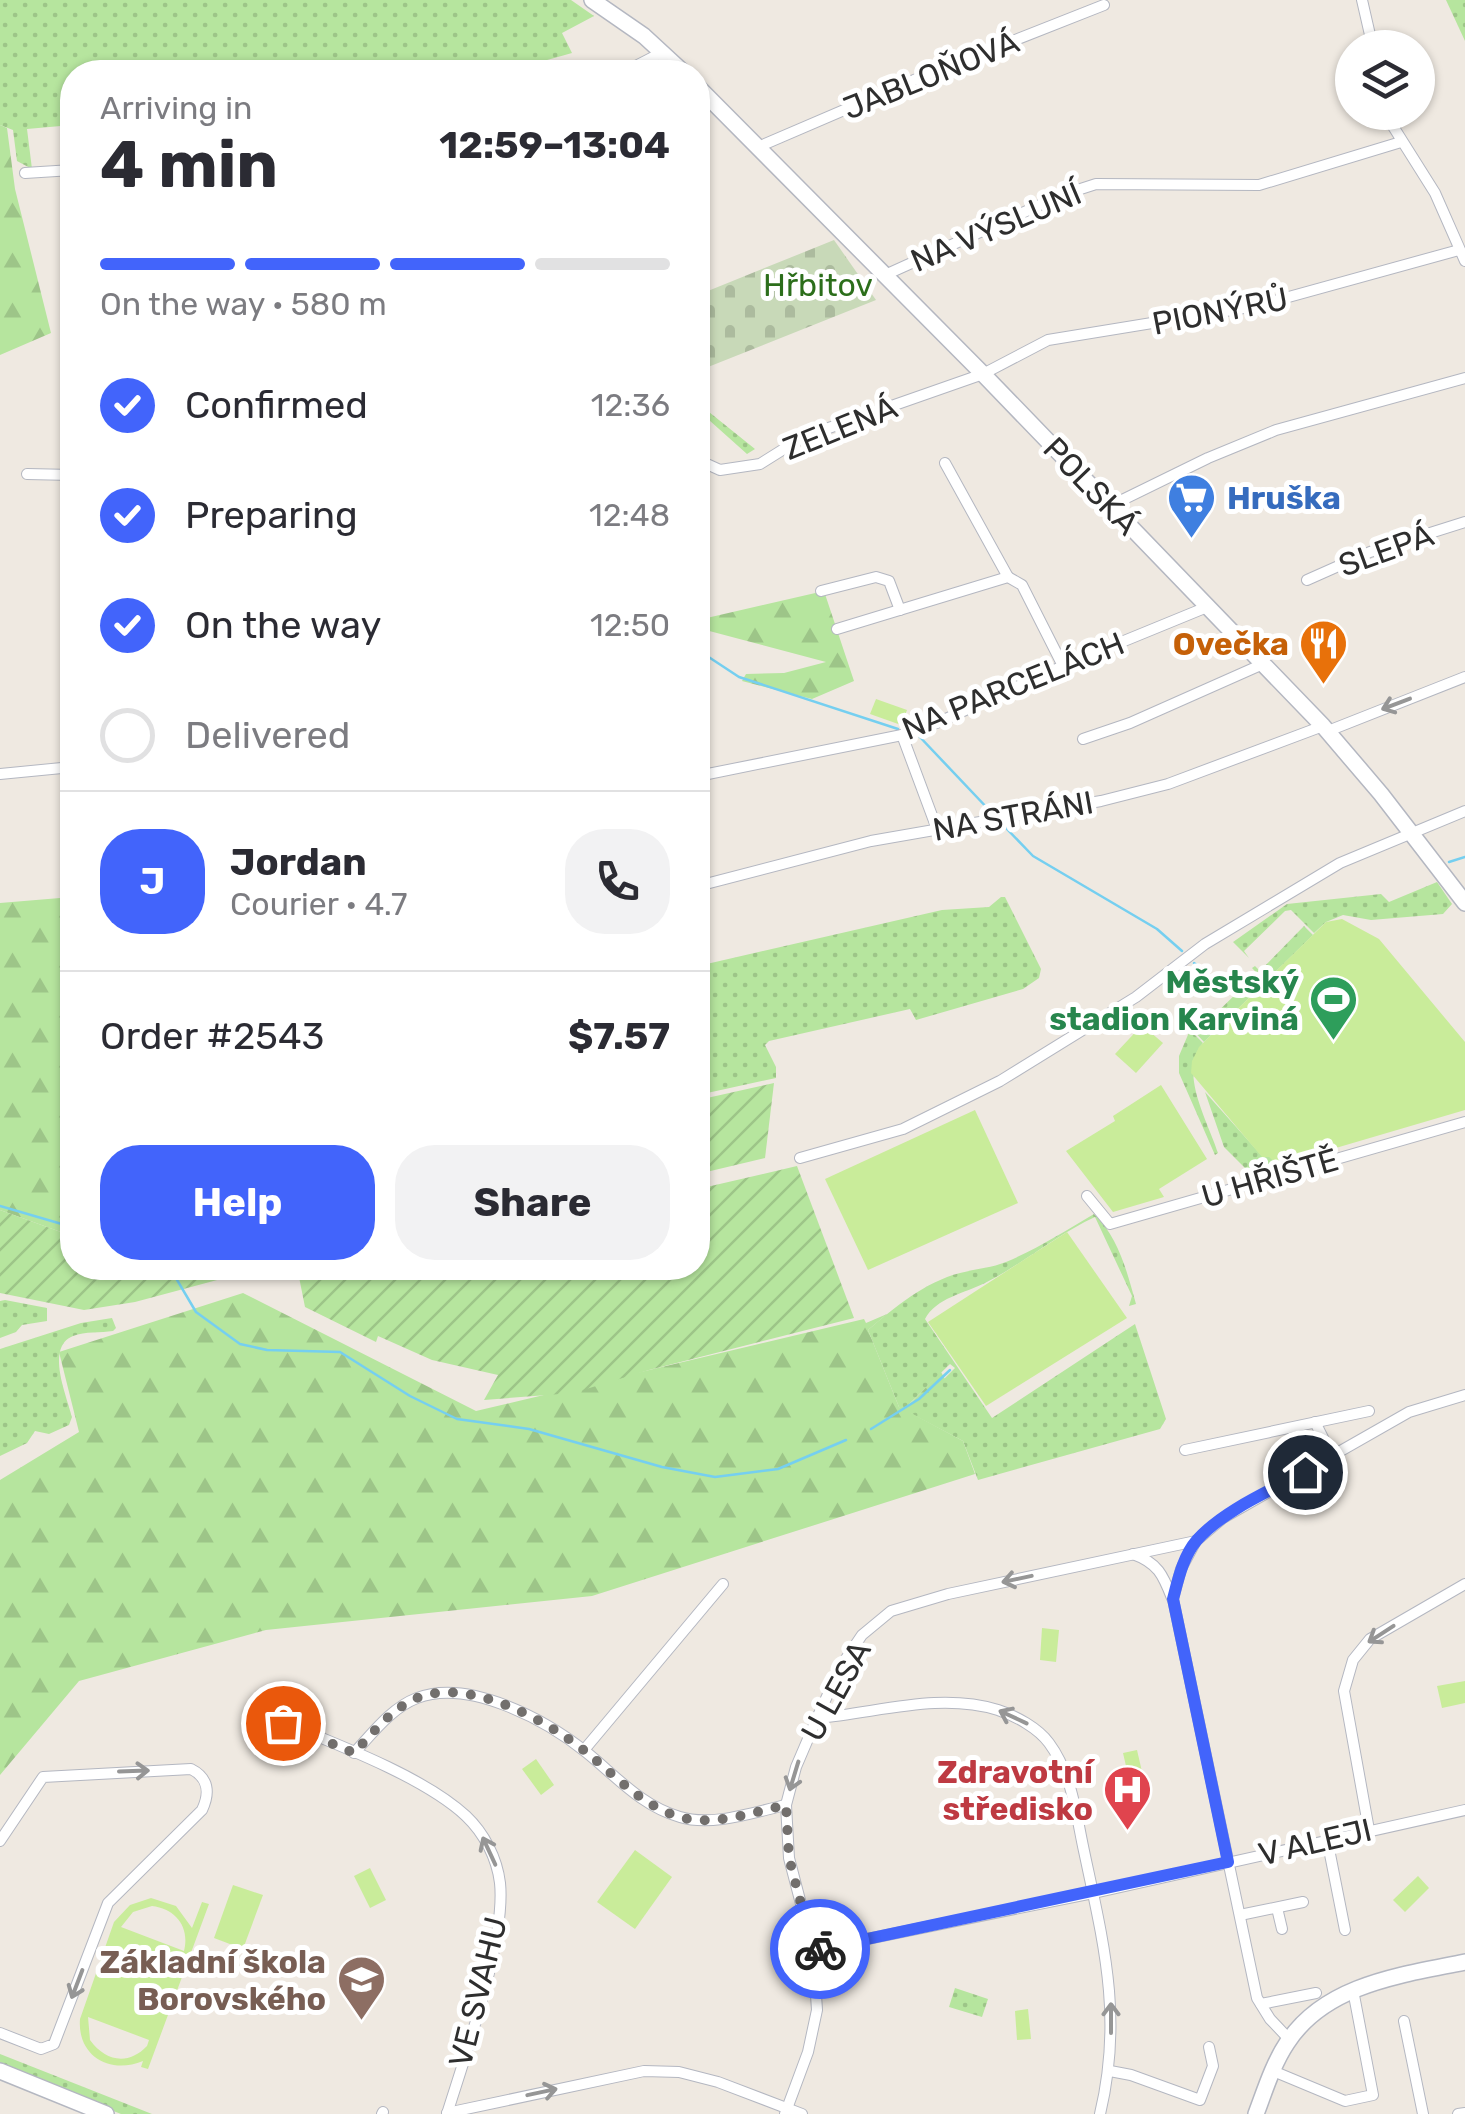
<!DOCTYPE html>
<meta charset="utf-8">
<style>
body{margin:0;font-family:Rubik,sans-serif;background:#f2f2f3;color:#2b2b33;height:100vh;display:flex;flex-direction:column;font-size:38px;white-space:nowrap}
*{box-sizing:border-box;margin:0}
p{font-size:32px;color:#7c7c81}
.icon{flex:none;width:55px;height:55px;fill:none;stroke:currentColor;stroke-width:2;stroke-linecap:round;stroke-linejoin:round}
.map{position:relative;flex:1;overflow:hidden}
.side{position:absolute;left:60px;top:60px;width:650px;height:1220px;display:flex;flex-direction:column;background:#fff;border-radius:40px;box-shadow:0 2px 8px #0004}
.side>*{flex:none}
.tools{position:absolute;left:1335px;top:30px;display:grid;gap:20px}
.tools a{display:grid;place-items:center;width:100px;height:100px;border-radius:50%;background:#fff;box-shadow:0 2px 8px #0004;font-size:50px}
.pin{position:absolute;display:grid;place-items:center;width:85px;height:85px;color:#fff;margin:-42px;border:5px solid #fff;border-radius:50%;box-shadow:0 2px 10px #0007}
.courier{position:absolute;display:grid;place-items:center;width:100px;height:100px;margin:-50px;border:8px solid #4264fb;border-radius:50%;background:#fff;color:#222;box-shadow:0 2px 12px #0007}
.head em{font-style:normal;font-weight:700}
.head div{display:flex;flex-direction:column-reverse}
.head{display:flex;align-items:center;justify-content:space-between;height:170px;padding:0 40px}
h1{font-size:65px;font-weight:700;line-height:75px}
.bar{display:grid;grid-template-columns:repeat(4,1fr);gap:15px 10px;align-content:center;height:120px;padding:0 40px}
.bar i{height:12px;border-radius:8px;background:#e1e1e2}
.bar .on{background:#4264fb}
.bar p{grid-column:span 4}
.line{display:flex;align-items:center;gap:25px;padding:0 40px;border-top:2px solid #e1e1e2}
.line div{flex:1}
.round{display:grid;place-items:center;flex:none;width:105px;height:105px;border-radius:40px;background:#f2f2f3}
ol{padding:0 40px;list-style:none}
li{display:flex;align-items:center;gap:30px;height:110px}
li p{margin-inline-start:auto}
li .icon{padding:10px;border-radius:50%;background:#4264fb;color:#fff;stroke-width:4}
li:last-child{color:#7c7c81}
li i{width:55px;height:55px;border:5px solid #e1e1e2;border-radius:50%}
.cta{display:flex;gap:20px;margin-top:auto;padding:20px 40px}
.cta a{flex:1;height:115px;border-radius:40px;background:#4264fb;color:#fff;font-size:40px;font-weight:700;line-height:115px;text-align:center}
.cta a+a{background:#f2f2f3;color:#2b2b33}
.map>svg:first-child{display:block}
.grass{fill:url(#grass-dots)}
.forest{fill:url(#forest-firs)}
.cemetery{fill:url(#cemetery-stones)}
.garden{fill:url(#garden-furrows)}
.pitch{fill:#c9ec9a;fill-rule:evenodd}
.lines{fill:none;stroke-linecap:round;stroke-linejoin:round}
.stream{stroke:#75cff0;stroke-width:2.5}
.street-casing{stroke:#b4b7c1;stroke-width:12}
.secondary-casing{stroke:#b4b7c1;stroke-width:18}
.street{stroke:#fff;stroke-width:10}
.secondary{stroke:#fff;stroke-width:15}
.oneway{stroke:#969696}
.done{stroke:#726f6d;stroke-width:10;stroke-dasharray:0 18}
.route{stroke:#4264fb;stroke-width:12}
.labels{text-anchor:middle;stroke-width:10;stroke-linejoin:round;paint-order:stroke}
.street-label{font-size:32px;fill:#2e2e2e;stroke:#fff}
.park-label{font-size:32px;fill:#2c6e1b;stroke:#fff}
.shop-label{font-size:32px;font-weight:bold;fill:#366cbe;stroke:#fff;text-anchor:start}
.food-label{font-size:32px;font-weight:bold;fill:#c56008;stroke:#fff;text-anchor:end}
.leisure-label{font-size:32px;font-weight:bold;fill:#27864d;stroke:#fff;text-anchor:end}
.health-label{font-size:32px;font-weight:bold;fill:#be3a42;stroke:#fff;text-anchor:end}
.education-label{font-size:32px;font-weight:bold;fill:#785e54;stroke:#fff;text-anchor:end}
</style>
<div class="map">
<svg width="1465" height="2114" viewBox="0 0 1465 2114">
<defs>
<pattern id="grass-dots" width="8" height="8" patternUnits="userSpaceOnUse" patternTransform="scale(2.5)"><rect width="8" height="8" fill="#b6e59e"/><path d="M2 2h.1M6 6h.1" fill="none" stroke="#9dc588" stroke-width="1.8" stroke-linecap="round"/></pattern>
<pattern id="forest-firs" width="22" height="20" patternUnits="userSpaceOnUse" patternTransform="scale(2.5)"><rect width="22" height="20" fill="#b6e59e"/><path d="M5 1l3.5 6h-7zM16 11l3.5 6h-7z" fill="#9dc588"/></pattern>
<pattern id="cemetery-stones" width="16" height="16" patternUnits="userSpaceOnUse" patternTransform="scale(2.5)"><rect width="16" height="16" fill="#c8d9b8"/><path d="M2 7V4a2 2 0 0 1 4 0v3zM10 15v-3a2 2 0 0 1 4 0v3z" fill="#acbb9e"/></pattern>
<pattern id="garden-furrows" width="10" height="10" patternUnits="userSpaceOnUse" patternTransform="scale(2.5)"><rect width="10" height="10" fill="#b6e59e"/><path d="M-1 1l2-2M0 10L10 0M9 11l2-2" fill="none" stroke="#9dc588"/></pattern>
</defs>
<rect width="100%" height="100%" fill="#efe9e1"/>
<g class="grass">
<path d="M0 0H571L594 16 562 33 572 53 504 72H72V125L27 129 32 169 17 161 13 130 0 125Z"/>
<path d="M1446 0H1465V41Z"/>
<path d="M698 397 704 408 755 449 747 454 700 412Z"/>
<path d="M1437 882 1452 904 1443 914 1371 920 1343 915 1326 922 1314 933 1291 910 1285 911 1244 951 1249 958 1233 942 1287 904 1381 894 1389 902Z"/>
<path d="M1001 897H1005L1041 969 1039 978 1023 989 916 1020 910 1009 769 1041 765 1045 776 1067V1078L698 1095V966L942 910 989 907Z"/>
<path d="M1304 926 1313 935 1265 982 1252 968 1255 966 1260 971Z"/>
<path d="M1245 974 1259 988 1204 1042 1191 1028 1198 1031 1247 983 1243 977Z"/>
<path d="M1190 1030 1203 1043C1178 1072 1208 1121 1218 1153L1215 1155 1179 1073V1056Z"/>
<path d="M1205 1092 1262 1156H1269L1278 1165 1250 1173 1224 1147Z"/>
<path d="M1094 1214C1119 1238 1127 1272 1136 1304L1129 1306 1132 1296 1095 1217C1056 1235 1023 1264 985 1283 965 1293 936 1298 925 1319L992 1418 1135 1324 1166 1419 1160 1429 978 1480 963 1441 910 1413 955 1368 950 1364 903 1410 899 1407 868 1330C895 1307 925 1282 960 1273 975 1269 991 1268 1006 1262 1037 1249 1065 1231 1094 1214Z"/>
<path d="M5 1300 47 1308V1321L22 1325 16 1332 0 1338V1301Z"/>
<path d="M112 1318 116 1328 113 1331C101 1333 85 1331 73 1336 45 1347 67 1396 72 1417L69 1425 49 1434 35 1431 27 1443 0 1456V1349L81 1323Z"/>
<path d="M955 1988 988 1999 982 2017 949 2007Z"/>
<path d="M0 2054 152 2114H121L0 2066Z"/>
</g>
<g class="forest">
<path d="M0 125 7 128 15 189 51 333 0 355Z"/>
<path d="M824 591 854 681 812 699 742 681 746 674 784 673 826 662 698 628V620Z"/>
<path d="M72 897V1236L0 1210V903Z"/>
<path d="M243 1293 476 1411 864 1319 866 1323 887 1314 868 1330 899 1407 905 1409 941 1372 945 1379 911 1413 963 1441 975 1474 592 1596 266 1630 79 1681 0 1775V1480L79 1432 59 1352Z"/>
</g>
<path class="cemetery" d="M834 240 876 300 698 371V295Z"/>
<g class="garden">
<path d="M774 1083 765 1158 698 1174V1100Z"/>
<path d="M797 1166 854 1318 649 1370 573 1393 484 1400 498 1375 432 1360 378 1336 376 1342 305 1307 298 1272 319 1268H698V1189Z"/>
<path d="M0 1210 72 1236V1268H262L135 1302 84 1310 0 1293Z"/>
</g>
<g class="pitch">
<path d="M876 699 907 710 901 725 870 714Z"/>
<path d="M1342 919 1379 939 1465 1042V1110L1278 1165 1269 1157H1262L1191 1073 1192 1061 1199 1047 1326 922Z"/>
<path d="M1142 1025 1163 1043 1136 1073 1115 1054Z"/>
<path d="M1161 1085 1207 1159 1159 1189 1164 1197 1113 1212 1066 1151 1115 1121 1113 1116Z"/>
<path d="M975 1110 1018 1203 868 1270 825 1179Z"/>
<path d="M1067 1232 1127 1318 986 1406 928 1322Z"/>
<path d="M1042 1628 1059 1630 1056 1662 1040 1660Z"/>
<path d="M1465 1681V1703L1442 1708 1437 1686Z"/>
<path d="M1137 1750 1143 1776 1129 1779 1123 1753Z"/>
<path d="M536 1759 554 1785 541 1795 522 1769Z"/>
<path d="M635 1850 672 1877 635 1929 597 1902Z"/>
<path d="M370 1868 386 1900 370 1908 354 1876Z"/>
<path d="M1418 1876 1429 1888 1405 1912 1393 1900Z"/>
<path d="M233 1885 263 1895 243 1949 214 1938Z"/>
<path d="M151 1898 176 1906 192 1928 202 1902 209 1904 148 2069 141 2067 143 2061C110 2075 77 2056 80 2019L114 1922 130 1905ZM152 1906C176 1909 190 1927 184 1951L121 1927 133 1912ZM88 2017 149 2040 147 2046C128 2066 105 2061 90 2040Z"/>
<path d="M1028 2009 1031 2039 1017 2040 1015 2011Z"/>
</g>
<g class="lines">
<g class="stream">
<path d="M698 650 739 677 898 729"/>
<path d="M918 735 991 812"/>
<path d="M1004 826 1033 856 1157 929 1182 951"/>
<path d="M1449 862 1465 857"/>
<path d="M1194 963 1214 980"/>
<path d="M0 1206 72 1227"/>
<path d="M170 1268 196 1312 240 1344 267 1350 340 1352 410 1396 457 1419 529 1429 662 1467 715 1477 778 1469 846 1440"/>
<path d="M871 1429 919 1399 950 1370"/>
</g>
<defs>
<g id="street">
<path d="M1362 0 1373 48"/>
<path d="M624 72 663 52"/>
<path d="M1384 112 1435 193 1465 261"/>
<path d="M758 147 914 80 1104 5"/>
<path d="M25 173 72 170"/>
<path d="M885 275 1062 195 1096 184 1259 185 1401 142"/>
<path d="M698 460 720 470 760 464 803 437 983 374 1048 340 1256 306 1459 250"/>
<path d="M945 463 1008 577"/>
<path d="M27 474 72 475"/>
<path d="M1110 506 1208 458 1276 430 1465 378"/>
<path d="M1307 580 1370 552 1465 522"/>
<path d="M821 591 876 577 889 581 900 610"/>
<path d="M837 629 1008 577 1022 585 1063 666"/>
<path d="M1328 731 1465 677"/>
<path d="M902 735 937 829"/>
<path d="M1083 739 1130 723 1263 664"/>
<path d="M0 774 72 767"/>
<path d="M698 776 902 735 939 722 1063 666 1207 607"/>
<path d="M698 886 871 841 1101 801 1168 784 1323 726"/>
<path d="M800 1158 903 1129 1000 1081 1136 997 1205 944 1340 863 1465 811"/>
<path d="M1087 1196 1110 1224 1465 1122"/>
<path d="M1315 1422 1332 1456"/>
<path d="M1185 1450 1369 1411"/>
<path d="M1133 1554C1158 1563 1163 1575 1172 1598"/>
<path d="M253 1710C314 1736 419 1772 466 1816 484 1833 497 1858 500 1883 506 1940 465 2056 447 2114"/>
<path d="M817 1718C878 1713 938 1692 998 1710 1016 1716 1038 1728 1049 1743 1072 1774 1076 1814 1084 1851 1104 1945 1123 2018 1100 2114"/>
<path d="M584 1750 723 1584"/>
<path d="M354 1753C372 1734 391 1708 417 1698 469 1678 546 1720 586 1752 616 1776 641 1806 680 1817 712 1827 754 1812 786 1805"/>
<path d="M1369 1830 1344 1691 1353 1660 1370 1639 1465 1584"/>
<path d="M1327 1839 1345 1930"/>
<path d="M0 1841 43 1777 191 1769C209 1778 210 1793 202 1810L108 1903 54 2044 41 2049 0 2033"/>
<path d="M1277 1908 1282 1929"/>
<path d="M1240 1915 1303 1902"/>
<path d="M813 1950 1093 1893 1465 1810"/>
<path d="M1261 2004 1316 1993"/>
<path d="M1404 2021 1423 2114"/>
<path d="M1289 2039 1270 2019 1257 1998 1173 1599 1181 1569 1196 1541 1223 1518 1409 1412 1465 1395"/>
<path d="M1110 2071 1131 2075 1200 2100 1213 2066 1209 2047"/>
<path d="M1273 2071 1345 2101 1373 2095 1353 1990"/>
<path d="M447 2113 644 2071 679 2072 718 2082 802 2114"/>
<path d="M382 2114 383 2112"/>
<path d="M785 2114 808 2052 817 2010 813 1950 789 1858 786 1805 796 1767 817 1718 841 1666 862 1635 891 1611 948 1594 1196 1541"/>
<path d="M1458 2114 1465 2113"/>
</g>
<g id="secondary">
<path d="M592 0 644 36 683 72"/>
<path d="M698 87 983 374 1323 726 1381 794 1465 903"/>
<path d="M0 2071 106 2114"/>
<path d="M1256 2114C1265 2090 1273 2064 1287 2043 1325 1984 1402 1975 1465 1962"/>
</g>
</defs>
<use href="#street" class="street-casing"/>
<use href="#secondary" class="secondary-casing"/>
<use href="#street" class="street"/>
<use href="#secondary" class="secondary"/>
</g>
<defs><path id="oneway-shaft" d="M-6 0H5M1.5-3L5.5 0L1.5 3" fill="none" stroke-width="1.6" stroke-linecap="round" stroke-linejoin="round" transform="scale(2.5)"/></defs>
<g class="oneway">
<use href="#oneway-shaft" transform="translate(1396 704) rotate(159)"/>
<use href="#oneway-shaft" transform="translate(1017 1579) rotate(168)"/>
<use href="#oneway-shaft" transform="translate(1381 1634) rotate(147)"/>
<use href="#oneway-shaft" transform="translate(1013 1717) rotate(-155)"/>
<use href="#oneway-shaft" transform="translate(134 1771) rotate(-2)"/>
<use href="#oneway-shaft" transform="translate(794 1776) rotate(107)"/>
<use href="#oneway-shaft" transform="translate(489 1851) rotate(-115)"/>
<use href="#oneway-shaft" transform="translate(77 1984) rotate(111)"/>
<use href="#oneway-shaft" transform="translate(1111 2018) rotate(-90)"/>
<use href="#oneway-shaft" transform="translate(542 2092) rotate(-12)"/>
</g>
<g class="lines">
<path class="done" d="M283 1723 354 1753C372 1734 391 1709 417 1698 469 1677 546 1720 586 1752 616 1776 642 1806 680 1817 712 1827 754 1812 786 1805L789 1858 813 1950 820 1949"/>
<path class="route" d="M820 1949 1228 1862 1173 1599C1178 1580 1183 1556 1197 1540 1224 1510 1270 1491 1305 1472"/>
</g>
<defs>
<symbol id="supermarket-pin" viewBox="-11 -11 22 30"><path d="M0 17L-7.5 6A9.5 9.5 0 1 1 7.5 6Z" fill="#3f7fe0" stroke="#fff"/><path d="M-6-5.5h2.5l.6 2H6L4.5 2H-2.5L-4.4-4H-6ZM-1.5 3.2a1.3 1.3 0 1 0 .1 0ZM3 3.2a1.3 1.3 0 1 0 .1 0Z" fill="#fff"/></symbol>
<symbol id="restaurant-pin" viewBox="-11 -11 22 30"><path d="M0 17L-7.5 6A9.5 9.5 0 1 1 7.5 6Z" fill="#e8710a" stroke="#fff"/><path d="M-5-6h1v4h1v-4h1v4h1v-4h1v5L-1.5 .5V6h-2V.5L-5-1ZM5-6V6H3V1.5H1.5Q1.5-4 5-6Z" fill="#fff"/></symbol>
<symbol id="stadium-pin" viewBox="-11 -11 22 30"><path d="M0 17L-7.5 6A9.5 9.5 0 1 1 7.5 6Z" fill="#2e9e5b" stroke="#fff"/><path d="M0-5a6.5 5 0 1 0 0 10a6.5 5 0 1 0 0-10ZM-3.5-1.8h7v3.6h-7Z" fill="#fff"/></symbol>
<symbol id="hospital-pin" viewBox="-11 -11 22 30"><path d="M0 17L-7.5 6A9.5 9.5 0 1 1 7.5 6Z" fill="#e0444e" stroke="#fff"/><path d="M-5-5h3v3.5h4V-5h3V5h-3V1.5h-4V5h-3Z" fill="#fff"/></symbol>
<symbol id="school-pin" viewBox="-11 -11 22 30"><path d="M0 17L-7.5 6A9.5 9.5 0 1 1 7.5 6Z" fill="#8d6e63" stroke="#fff"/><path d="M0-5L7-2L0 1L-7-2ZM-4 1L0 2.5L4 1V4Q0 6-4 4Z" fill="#fff"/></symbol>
</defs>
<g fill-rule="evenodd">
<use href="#supermarket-pin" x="1164" y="470" width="55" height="75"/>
<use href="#restaurant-pin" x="1296" y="616" width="55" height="75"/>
<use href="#stadium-pin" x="1306" y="972" width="55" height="75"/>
<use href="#hospital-pin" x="1100" y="1762" width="55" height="75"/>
<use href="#school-pin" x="334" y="1952" width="55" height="75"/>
</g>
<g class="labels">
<g class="street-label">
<text transform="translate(931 75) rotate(-22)" y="11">JABLOŇOVÁ</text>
<text transform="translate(996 227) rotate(-23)" y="11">NA VÝSLUNÍ</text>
<text transform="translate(1220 311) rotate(-11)" y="11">PIONÝRŮ</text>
<text transform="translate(840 428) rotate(-22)" y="11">ZELENÁ</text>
<text transform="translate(1091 486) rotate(46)" y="11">POLSKÁ</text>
<text transform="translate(1386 550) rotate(-20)" y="11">SLEPÁ</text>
<text transform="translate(1013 686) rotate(-22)" y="11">NA PARCELÁCH</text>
<text transform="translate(1013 816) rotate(-10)" y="11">NA STRÁNI</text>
<text transform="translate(1270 1178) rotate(-16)" y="11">U HŘIŠTĚ</text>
<text transform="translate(836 1691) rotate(-61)" y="11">U LESA</text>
<text transform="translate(1315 1842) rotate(-13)" y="11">V ALEJI</text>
<text transform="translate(478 1992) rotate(-76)" y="11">VE SVAHU</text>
</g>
<g class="park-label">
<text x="818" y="296">Hřbitov</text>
</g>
<g class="shop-label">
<text x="1227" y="509">Hruška</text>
</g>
<g class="food-label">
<text x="1289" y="655">Ovečka</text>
</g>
<g class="leisure-label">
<text x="1299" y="993">Městský<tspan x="1299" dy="37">stadion Karviná</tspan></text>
</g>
<g class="health-label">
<text x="1093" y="1783">Zdravotní<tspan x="1093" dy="37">středisko</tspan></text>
</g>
<g class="education-label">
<text x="326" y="1973">Základní škola<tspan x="326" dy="37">Borovského</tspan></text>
</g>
</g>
</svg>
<div class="tools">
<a><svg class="icon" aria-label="layers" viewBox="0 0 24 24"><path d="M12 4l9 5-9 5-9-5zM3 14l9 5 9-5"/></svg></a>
</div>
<div class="pin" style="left:283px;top:1723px;background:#ea580c"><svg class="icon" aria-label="bag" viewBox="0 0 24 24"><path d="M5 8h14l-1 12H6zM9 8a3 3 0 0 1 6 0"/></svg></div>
<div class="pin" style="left:1305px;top:1472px;background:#1f2937"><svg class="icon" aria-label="home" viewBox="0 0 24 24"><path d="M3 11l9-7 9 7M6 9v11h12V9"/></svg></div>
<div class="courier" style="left:820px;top:1949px"><svg class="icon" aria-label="bike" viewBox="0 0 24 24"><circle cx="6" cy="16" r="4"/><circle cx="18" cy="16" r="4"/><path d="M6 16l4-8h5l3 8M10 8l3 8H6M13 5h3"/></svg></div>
<section class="side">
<div class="head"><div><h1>4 min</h1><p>Arriving in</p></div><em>12:59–13:04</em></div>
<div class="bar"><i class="on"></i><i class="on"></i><i class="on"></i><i></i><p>On the way · 580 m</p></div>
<ol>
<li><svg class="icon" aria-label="check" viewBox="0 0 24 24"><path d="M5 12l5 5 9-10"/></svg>Confirmed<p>12:36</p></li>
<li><svg class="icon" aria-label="check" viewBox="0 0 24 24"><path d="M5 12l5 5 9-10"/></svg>Preparing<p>12:48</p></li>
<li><svg class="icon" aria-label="check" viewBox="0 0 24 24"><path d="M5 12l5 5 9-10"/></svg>On the way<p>12:50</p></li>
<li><i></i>Delivered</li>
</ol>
<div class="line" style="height:180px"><b class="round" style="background:#4264fb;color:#fff">J</b><div><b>Jordan</b><p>Courier · 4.7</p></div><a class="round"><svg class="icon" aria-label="phone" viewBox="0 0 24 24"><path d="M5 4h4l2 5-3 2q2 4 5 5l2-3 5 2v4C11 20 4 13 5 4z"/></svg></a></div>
<div class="line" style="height:130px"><div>Order #2543</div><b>$7.57</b></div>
<div class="cta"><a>Help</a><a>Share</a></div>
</section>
</div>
